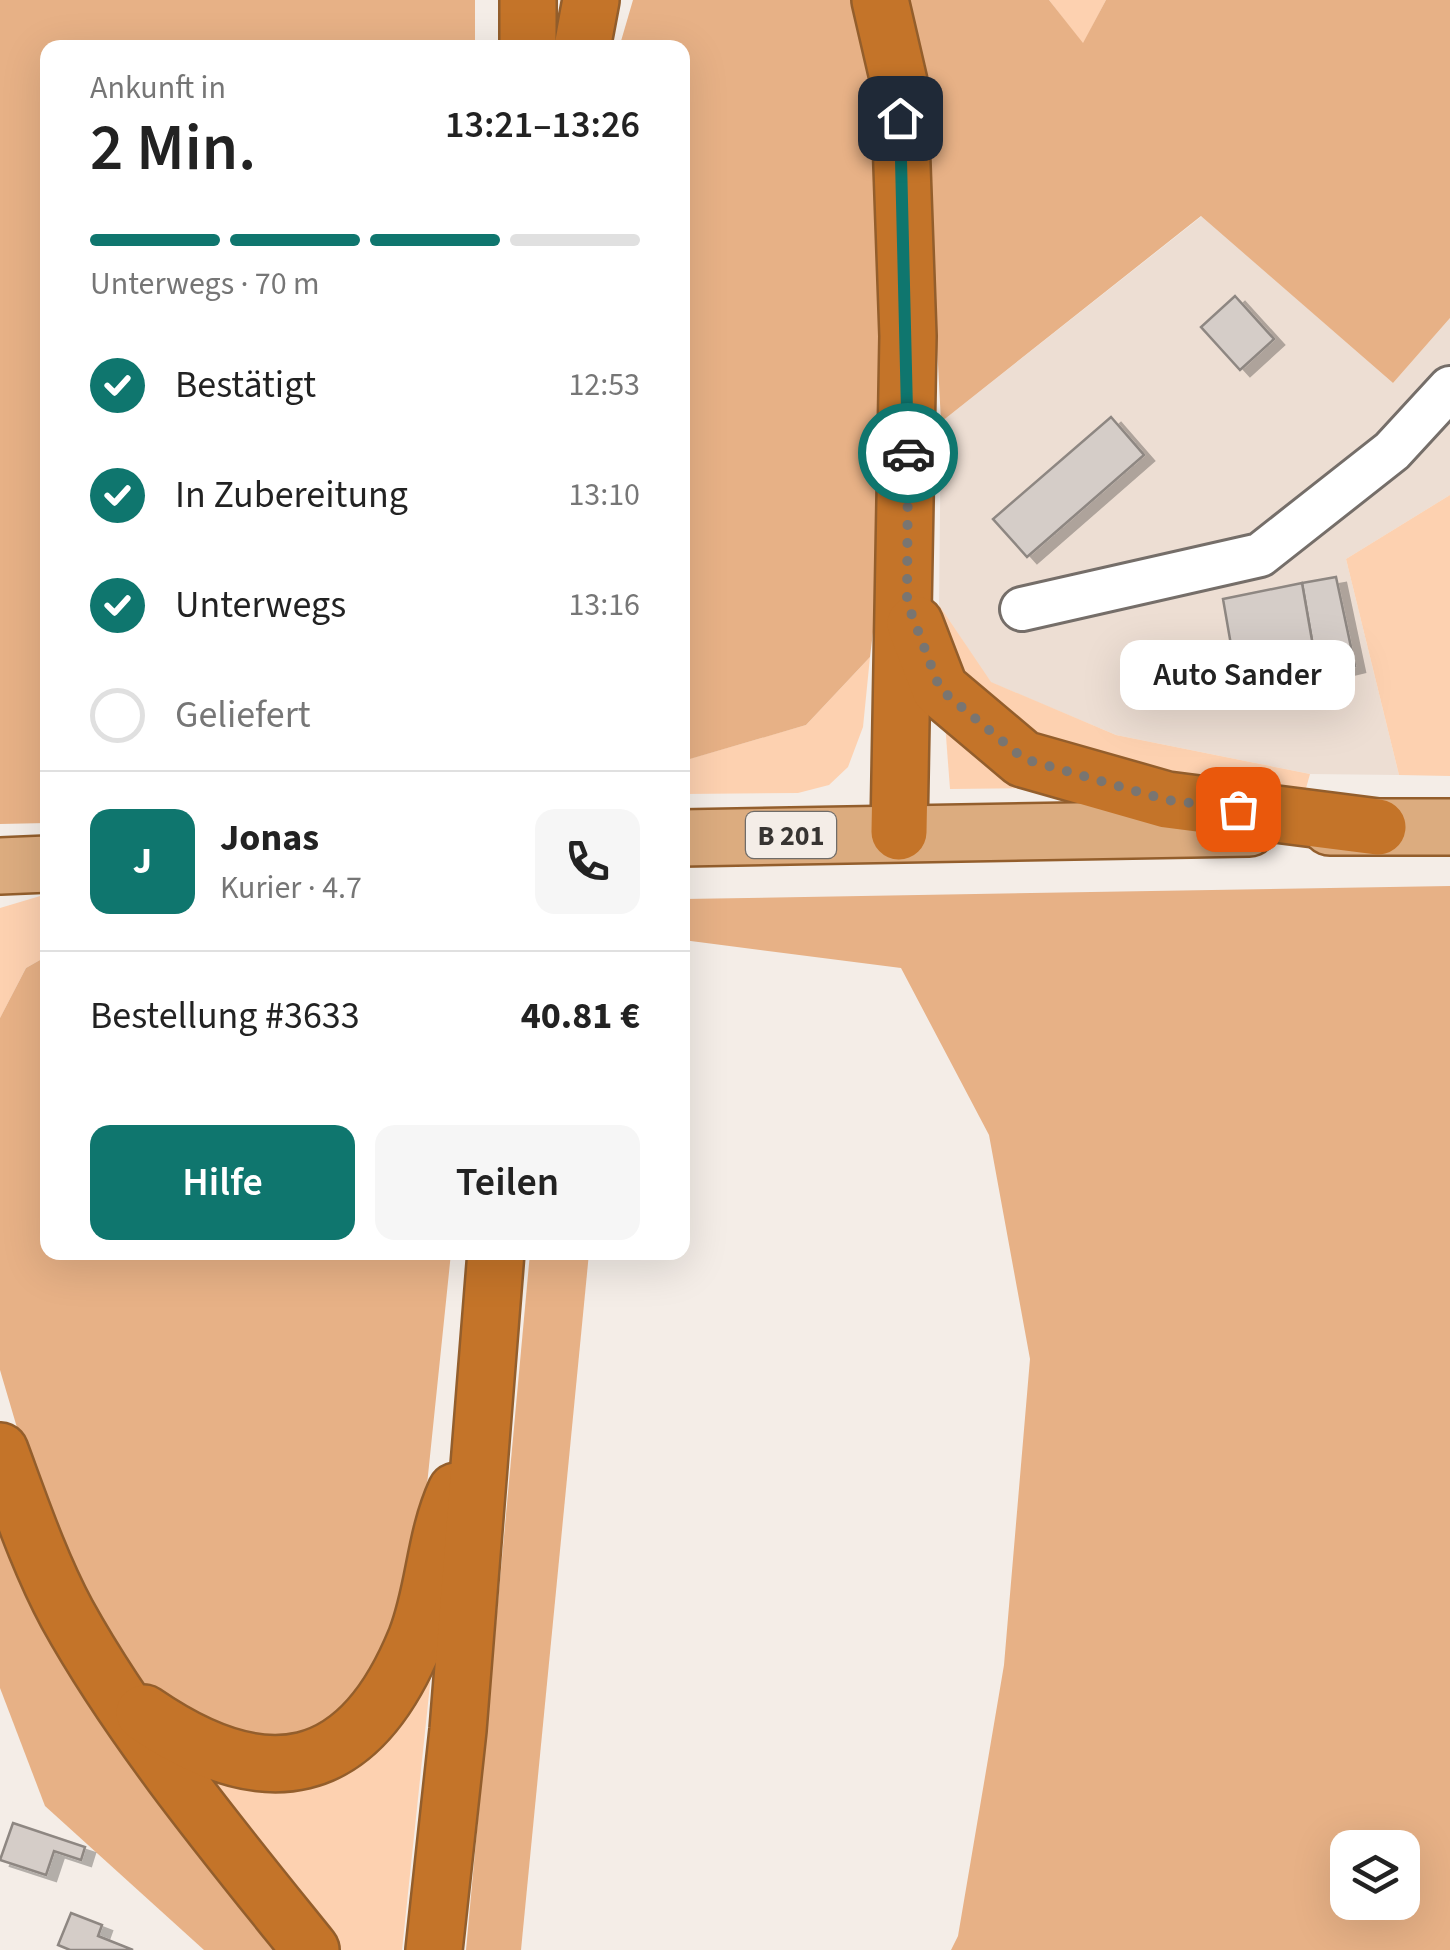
<!DOCTYPE html>
<html lang="de">
<meta charset="utf-8">
<style>
body{margin:0;font-family:"Source Sans 3",sans-serif;background:#f6f6f6;color:#222;height:100vh;display:flex;flex-direction:column;font-size:38px;white-space:nowrap}
*{box-sizing:border-box;margin:0}
p{font-size:32px;color:#767676}
.icon{flex:none;width:55px;height:55px;fill:none;stroke:currentColor;stroke-width:2;stroke-linecap:round;stroke-linejoin:round}
.map{position:relative;flex:1;overflow:hidden}
.side{position:absolute;left:40px;top:40px;width:650px;height:1220px;display:flex;flex-direction:column;background:#fff;border-radius:20px;box-shadow:0 10px 40px #0002}
.side>*{flex:none}
.controls{position:absolute;left:1330px;top:1830px;display:grid;gap:20px}
.controls a{display:grid;place-items:center;width:90px;height:90px;border-radius:20px;background:#fff;box-shadow:0 10px 40px #0002;font-size:50px}
.pin{position:absolute;display:grid;place-items:center;width:85px;height:85px;color:#fff;margin:-42px;border-radius:20px;box-shadow:0 5px 15px #0006}
.courier{position:absolute;display:grid;place-items:center;width:100px;height:100px;margin:-50px;border:8px solid #0f766e;border-radius:50%;background:#fff;color:#222;box-shadow:0 2px 12px #0007}
.bubble{position:absolute;height:70px;border-radius:20px;background:#fff;box-shadow:0 10px 40px #0002;font-size:32px;font-weight:600;line-height:70px;text-align:center}
.overview em{font-style:normal;font-weight:600}
.overview div{display:flex;flex-direction:column-reverse}
.overview{display:flex;align-items:center;justify-content:space-between;height:170px;padding:0 50px}
h1{font-size:65px;font-weight:600;line-height:75px}
.bar{display:grid;grid-template-columns:repeat(4,1fr);gap:15px 10px;align-content:center;height:120px;padding:0 50px}
.bar i{height:12px;border-radius:8px;background:#e0e0e0}
.bar .current{background:#0f766e}
.bar p{grid-column:span 4}
.line{display:flex;align-items:center;gap:25px;padding:0 50px;border-top:2px solid #e0e0e0}
.line div{flex:1}
.round{display:grid;place-items:center;flex:none;width:105px;height:105px;border-radius:20px;background:#f6f6f6}
ol{padding:0 50px;list-style:none}
li{display:flex;align-items:center;gap:30px;height:110px}
li p{margin-inline-start:auto}
li .icon{padding:10px;border-radius:50%;background:#0f766e;color:#fff;stroke-width:4}
li:last-child{color:#767676}
li i{width:55px;height:55px;border:5px solid #e0e0e0;border-radius:50%}
.primary-button{display:flex;gap:20px;margin-top:auto;padding:20px 50px}
.primary-button a{flex:1;height:115px;border-radius:20px;background:#0f766e;color:#fff;font-size:40px;font-weight:600;line-height:115px;text-align:center}
.primary-button a+a{background:#f6f6f6;color:#222}
.map>svg:first-child{display:block}
.built{fill:#edded3}
.green{fill:#fdd1b0}
.forest{fill:#e7b186;fill-rule:evenodd}
.building{fill:#d5cdc8;stroke:#8e8782;stroke-width:2.5;filter:url(#shadow)}
.lines{fill:none;stroke-linecap:round;stroke-linejoin:round}
.minor-casing{stroke:#756e69;stroke-width:48}
.major-casing{stroke:#935e2c;stroke-width:60}
.highway-casing{stroke:#935e2c;stroke-width:60}
.minor{stroke:#fff;stroke-width:42}
.major{stroke:#dcac7f;stroke-width:55}
.highway{stroke:#c47429;stroke-width:55}
.done{stroke:#797571;stroke-width:10;stroke-dasharray:0 18}
.route{stroke:#0f766e;stroke-width:12}
.labels{text-anchor:middle;stroke-width:8;stroke-linejoin:round;paint-order:stroke}
.shield{fill:#f4ede7;stroke:#706c68;stroke-width:2.5}
.shield-label{font-size:28px;font-weight:bold;fill:#373432}
</style>
<div class="map">
<svg width="1450" height="1950" viewBox="0 0 1450 1950">
<defs>
<filter id="shadow"><feDropShadow dx="10" dy="6" stdDeviation="0" flood-color="#0004"/></filter>
</defs>
<rect width="100%" height="100%" fill="#f4ede7"/>
<path class="built" d="M1202 216 1393 383 1450 318V495L1346 559 1399 775 1310 774 1116 735 990 682 939 605 941 422Z"/>
<g class="green">
<path d="M1049 0H1106L1083 44Z"/>
<path d="M1450 495V776L1399 775 1346 559Z"/>
<path d="M939 605 991 682 1116 735 1310 774 1303 799 1042 750 953 671Z"/>
<path d="M870 657 863 727 848 767 829 785 798 793 683 794 682 761 806 725Z"/>
<path d="M945 723 1043 788 950 789Z"/>
<path d="M47 894V956L26 968 0 1018V908Z"/>
<path d="M420 1670 431 1675 402 1950H333L185 1758Z"/>
</g>
<g class="forest">
<path d="M0 0H475V47L48 48 47 823 0 824Z"/>
<path d="M633 0H856L876 65 885 461 882 557 870 657 806 725 683 761 682 48H619Z"/>
<path d="M902 0H1049L1083 43 1106 0H1450V318L1393 383 1201 216 941 422 923 76Z"/>
<path d="M1450 886V1950H951L958 1936 1004 1665 1030 1359 989 1135 901 968 683 940V899ZM1348 1848H1402V1902H1348Z"/>
<path d="M47 956 48 1252 451 1253 427 1485 390 1629 358 1701 289 1743 226 1744 135 1682 41 1509 0 1370V1018L26 968Z"/>
<path d="M530 1253H589L521 1950H466Z"/>
<path d="M0 1505 285 1950H204L45 1806 0 1688Z"/>
</g>
<g class="building">
<path d="M1235 296 1274 339 1240 370 1201 327Z"/>
<path d="M1111 417 1144 455 1027 557 993 519Z"/>
<path d="M1336 577 1355 666 1318 675 1302 583Z"/>
<path d="M1302 583 1318 675 1239 691 1223 599Z"/>
<path d="M13 1823 85 1847 81 1860 54 1851 46 1875 0 1860Z"/>
<path d="M71 1913 102 1925 98 1936 133 1950H70L58 1945Z"/>
</g>
<g class="lines">
<defs>
<path id="minor" d="M1022 609 1260 555 1392 451 1450 388"/>
<g id="major">
<path d="M1330 827H1450"/>
<path d="M682 838 1249 828"/>
<path d="M0 866 48 864"/>
</g>
<g id="highway">
<path d="M528 0V48"/>
<path d="M880 0 899 82 908 336 899 832"/>
<path d="M582 48 591 0"/>
<path d="M915 624 940 689 1023 759 1167 800 1378 827"/>
<path d="M0 1451C20 1505 40 1564 67 1614 131 1730 228 1847 311 1950"/>
<path d="M144 1713C265 1796 358 1781 416 1639 435 1591 434 1539 456 1491"/>
<path d="M434 1950 458 1730 496 1252"/>
</g>
</defs>
<use href="#minor" class="minor-casing"/>
<use href="#major" class="major-casing"/>
<use href="#highway" class="highway-casing"/>
<use href="#minor" class="minor"/>
<use href="#major" class="major"/>
<use href="#highway" class="highway"/>
</g>
<g class="lines">
<path class="done" d="M908 453 907 602 940 689 1024 759 1167 800 1238 809"/>
<path class="route" d="M900 118 908 453"/>
</g>
<g class="labels">
<rect class="shield" x="746" y="812" width="90" height="46" rx="8"/>
<g class="shield-label">
<text x="791" y="845">B 201</text>
</g>
</g>
</svg>
<div class="controls">
<a><svg class="icon" aria-label="layers" viewBox="0 0 24 24"><path d="M12 4l9 5-9 5-9-5zM3 14l9 5 9-5"/></svg></a>
</div>
<div class="pin" style="left:1238px;top:809px;background:#ea580c"><svg class="icon" aria-label="bag" viewBox="0 0 24 24"><path d="M5 8h14l-1 12H6zM9 8a3 3 0 0 1 6 0"/></svg></div>
<div class="pin" style="left:900px;top:118px;background:#1f2937"><svg class="icon" aria-label="home" viewBox="0 0 24 24"><path d="M3 11l9-7 9 7M6 9v11h12V9"/></svg></div>
<div class="courier" style="left:908px;top:453px"><svg class="icon" aria-label="car" viewBox="0 0 24 24"><path d="M5 17H2v-5l4-1 3-4h7l3 4 3 1v5h-3M9 17h6M6 11h13"/><circle cx="7" cy="17" r="2"/><circle cx="17" cy="17" r="2"/></svg></div>
<div class="bubble" style="left:1120px;top:640px;width:235px">Auto Sander</div>
<section class="side">
<div class="overview"><div><h1>2 Min.</h1><p>Ankunft in</p></div><em>13:21–13:26</em></div>
<div class="bar"><i class="current"></i><i class="current"></i><i class="current"></i><i></i><p>Unterwegs · 70 m</p></div>
<ol>
<li><svg class="icon" aria-label="check" viewBox="0 0 24 24"><path d="M5 12l5 5 9-10"/></svg>Bestätigt<p>12:53</p></li>
<li><svg class="icon" aria-label="check" viewBox="0 0 24 24"><path d="M5 12l5 5 9-10"/></svg>In Zubereitung<p>13:10</p></li>
<li><svg class="icon" aria-label="check" viewBox="0 0 24 24"><path d="M5 12l5 5 9-10"/></svg>Unterwegs<p>13:16</p></li>
<li><i></i>Geliefert</li>
</ol>
<div class="line" style="height:180px"><b class="round" style="background:#0f766e;color:#fff">J</b><div><b>Jonas</b><p>Kurier · 4.7</p></div><a class="round"><svg class="icon" aria-label="phone" viewBox="0 0 24 24"><path d="M5 4h4l2 5-3 2q2 4 5 5l2-3 5 2v4C11 20 4 13 5 4z"/></svg></a></div>
<div class="line" style="height:130px"><div>Bestellung #3633</div><b>40.81 €</b></div>
<div class="primary-button"><a>Hilfe</a><a>Teilen</a></div>
</section>
</div>
